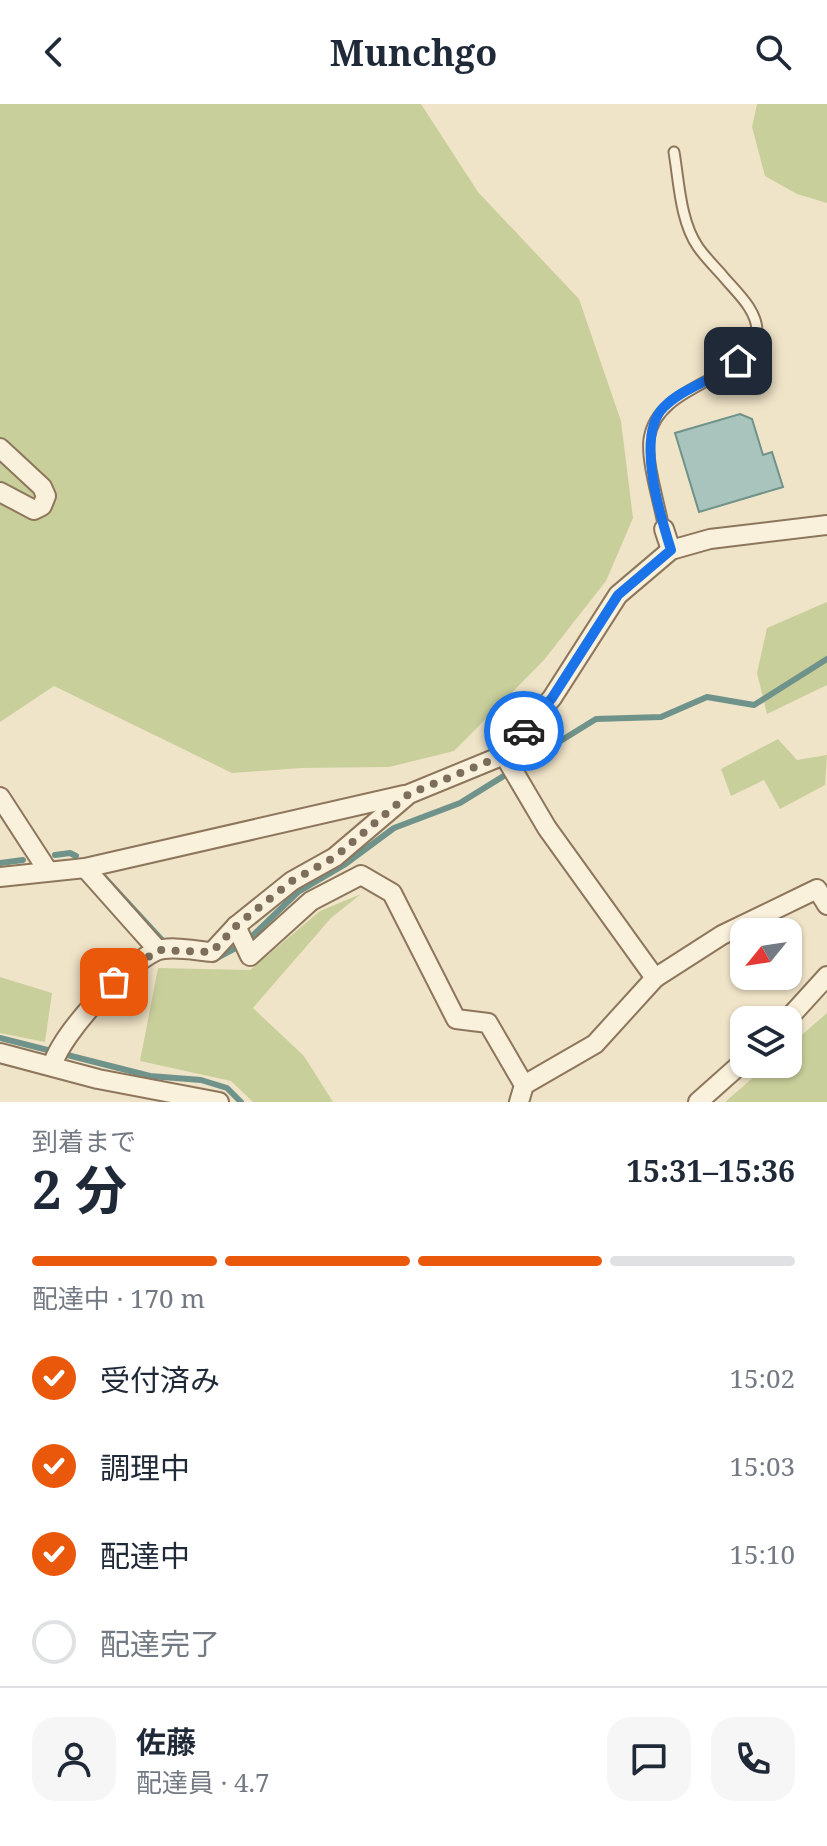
<!DOCTYPE html>
<html lang="ja">
<meta charset="utf-8">
<style>
body{margin:0;font-family:"Noto Serif","Noto Sans JP",serif;background:#f6f6f7;color:#1f2937;height:100vh;display:flex;flex-direction:column;font-size:30px;white-space:nowrap}
*{box-sizing:border-box;margin:0}
p{font-size:26px;color:#747a83}
.icon{flex:none;width:44px;height:44px;fill:none;stroke:currentColor;stroke-width:2;stroke-linecap:round;stroke-linejoin:round}
.map{position:relative;height:998px;overflow:hidden}
.sheet{display:flex;flex-direction:column;background:#fff;flex:1}
.sheet>*{flex:none}
.needle{width:52px;rotate:240deg}
.fabs{position:absolute;left:730px;top:814px;display:grid;gap:16px}
.fabs a{display:grid;place-items:center;width:72px;height:72px;border-radius:16px;background:#fff;box-shadow:0 2px 6px #0004;font-size:40px}
.pin{position:absolute;display:grid;place-items:center;width:68px;height:68px;color:#fff;margin:-34px;border-radius:16px;box-shadow:0 4px 12px #0006}
.courier{position:absolute;display:grid;place-items:center;width:80px;height:80px;margin:-40px;border:6px solid #1a73e8;border-radius:50%;background:#fff;color:#222;box-shadow:0 2px 10px #0007}
.head em{font-style:normal;font-weight:700}
.head div{display:flex;flex-direction:column-reverse}
.head{display:flex;align-items:center;justify-content:space-between;height:136px;padding:0 32px}
h1{font-size:52px;font-weight:700;line-height:60px}
.bar{display:grid;grid-template-columns:repeat(4,1fr);gap:12px 8px;align-content:center;height:96px;padding:0 32px}
.bar i{height:10px;border-radius:6px;background:#e0e1e3}
.bar .current{background:#ea580c}
.bar p{grid-column:span 4}
.line{display:flex;align-items:center;gap:20px;padding:0 32px;border-top:2px solid #e0e1e3}
.line div{flex:1}
.round{display:grid;place-items:center;flex:none;width:84px;height:84px;border-radius:24px;background:#f6f6f7}
ol{padding:0 32px;list-style:none}
li{display:flex;align-items:center;gap:24px;height:88px}
li p{margin-inline-start:auto}
li .icon{padding:8px;border-radius:50%;background:#ea580c;color:#fff;stroke-width:4}
li:last-child{color:#747a83}
li i{width:44px;height:44px;border:4px solid #e0e1e3;border-radius:50%}
header{display:flex;justify-content:space-between;align-items:center;height:104px;padding:0 32px;background:#fff;font-size:36px;font-weight:700}
.map>svg:first-child{display:block}
.green{fill:#c9cf9b}
.water{fill:#a9c4bc;stroke:#6f938a;stroke-width:2}
.lines{fill:none;stroke-linecap:round;stroke-linejoin:round}
.stream{stroke:#6f938a;stroke-width:6}
.service-casing{stroke:#8d765c;stroke-width:13}
.minor-casing{stroke:#8d765c;stroke-width:22}
.service{stroke:#faf1dc;stroke-width:9}
.minor{stroke:#faf1dc;stroke-width:18}
.done{stroke:#7c6e5b;stroke-width:8;stroke-dasharray:0 14.4}
.route{stroke:#1a73e8;stroke-width:10}
</style>
<header><svg class="icon" aria-label="back" viewBox="0 0 24 24"><path d="M15 5l-7 7 7 7"/></svg>Munchgo<svg class="icon" aria-label="search" viewBox="0 0 24 24"><circle cx="10" cy="10" r="6"/><path d="M15 15l6 6"/></svg></header>
<div class="map">
<svg width="827" height="998" viewBox="0 0 827 998">
<rect width="100%" height="100%" fill="#f0e4c8"/>
<g class="green">
<path d="M0 0H421L478 88 579 195 621 317 633 414 606 477 544 556 454 647 389 663 302 664 232 669 54 582 0 618Z"/>
<path d="M757 0H827V99L797 90 765 72 752 23Z"/>
<path d="M827 498V581L767 610 757 569 767 524Z"/>
<path d="M778 635 797 656 827 651 825 681 780 705 764 676 731 692 721 665Z"/>
<path d="M361 790 331 814 253 904 304 952 333 998H253L231 977 140 957 158 864 250 866 320 807Z"/>
<path d="M0 873 52 889 45 938 0 929Z"/>
<path d="M827 909V998H725L769 960H788V943Z"/>
</g>
<path class="water" d="M740 310 752 315 763 351 772 348 783 383 699 408 675 329Z"/>
<g class="lines">
<g class="stream">
<path d="M55 751 70 749 76 752"/>
<path d="M0 759 23 756"/>
<path d="M105 774 162 836"/>
<path d="M213 856 245 839 298 788 344 761 394 724 460 699 596 615 661 613 707 593 754 601 827 555"/>
<path d="M0 934 150 972 201 976 227 984 241 998"/>
</g>
<defs>
<path id="service" d="M664 425C660 401 646 358 649 335 658 276 755 277 757 227 757 205 735 187 722 171 714 162 705 153 698 143 680 117 679 77 674 48"/>
<g id="minor">
<path d="M0 344 42 383 46 392 42 402 34 406 0 388"/>
<path d="M664 425 671 446"/>
<path d="M504 651 547 724 655 874 722 831 817 785 827 801"/>
<path d="M0 693 48 767"/>
<path d="M85 764 158 846"/>
<path d="M0 773 85 764 404 691"/>
<path d="M236 822 250 852 311 797 361 771 392 789 456 915 488 919 524 981 519 998"/>
<path d="M787 916 827 872"/>
<path d="M0 949 98 975 219 998"/>
<path d="M52 962C62 929 124 862 156 847 170 841 197 847 212 848L236 822 292 777 335 753 409 690 504 651 552 594 618 491 671 446 710 435 827 421"/>
<path d="M524 981 595 940 655 874"/>
<path d="M698 998 744 957"/>
</g>
</defs>
<use href="#service" class="service-casing"/>
<use href="#minor" class="minor-casing"/>
<use href="#service" class="service"/>
<use href="#minor" class="minor"/>
</g>
<g class="lines">
<path class="done" d="M114 878 158 846 212 848 236 822 292 777 335 753 409 690 504 651 524 627"/>
<path class="route" d="M524 627 552 594 618 491 671 446C660 411 635 331 664 303 685 282 716 276 738 257"/>
</g>
</svg>
<div class="fabs">
<a><svg class="needle" viewBox="-14 -14 28 28"><path d="M0-13l5 13h-10z" fill="#e53935"/><path d="M0 13l5-13h-10z" fill="#747a83"/></svg></a>
<a><svg class="icon" aria-label="layers" viewBox="0 0 24 24"><path d="M12 4l9 5-9 5-9-5zM3 14l9 5 9-5"/></svg></a>
</div>
<div class="pin" style="left:114px;top:878px;background:#ea580c"><svg class="icon" aria-label="bag" viewBox="0 0 24 24"><path d="M5 8h14l-1 12H6zM9 8a3 3 0 0 1 6 0"/></svg></div>
<div class="pin" style="left:738px;top:257px;background:#1f2937"><svg class="icon" aria-label="home" viewBox="0 0 24 24"><path d="M3 11l9-7 9 7M6 9v11h12V9"/></svg></div>
<div class="courier" style="left:524px;top:627px"><svg class="icon" aria-label="car" viewBox="0 0 24 24"><path d="M5 17H2v-5l4-1 3-4h7l3 4 3 1v5h-3M9 17h6M6 11h13"/><circle cx="7" cy="17" r="2"/><circle cx="17" cy="17" r="2"/></svg></div>
</div>
<section class="sheet">
<div class="head"><div><h1>2 分</h1><p>到着まで</p></div><em>15:31–15:36</em></div>
<div class="bar"><i class="current"></i><i class="current"></i><i class="current"></i><i></i><p>配達中 · 170 m</p></div>
<ol>
<li><svg class="icon" aria-label="check" viewBox="0 0 24 24"><path d="M5 12l5 5 9-10"/></svg>受付済み<p>15:02</p></li>
<li><svg class="icon" aria-label="check" viewBox="0 0 24 24"><path d="M5 12l5 5 9-10"/></svg>調理中<p>15:03</p></li>
<li><svg class="icon" aria-label="check" viewBox="0 0 24 24"><path d="M5 12l5 5 9-10"/></svg>配達中<p>15:10</p></li>
<li><i></i>配達完了</li>
</ol>
<div class="line" style="height:144px"><a class="round"><svg class="icon" aria-label="person" viewBox="0 0 24 24"><circle cx="12" cy="8" r="4"/><path d="M4 21q1-7 8-7t8 7"/></svg></a><div><b>佐藤</b><p>配達員 · 4.7</p></div><a class="round"><svg class="icon" aria-label="chat" viewBox="0 0 24 24"><path d="M4 5h16v11H9l-5 4z"/></svg></a><a class="round"><svg class="icon" aria-label="phone" viewBox="0 0 24 24"><path d="M5 4h4l2 5-3 2q2 4 5 5l2-3 5 2v4C11 20 4 13 5 4z"/></svg></a></div>
</section>
